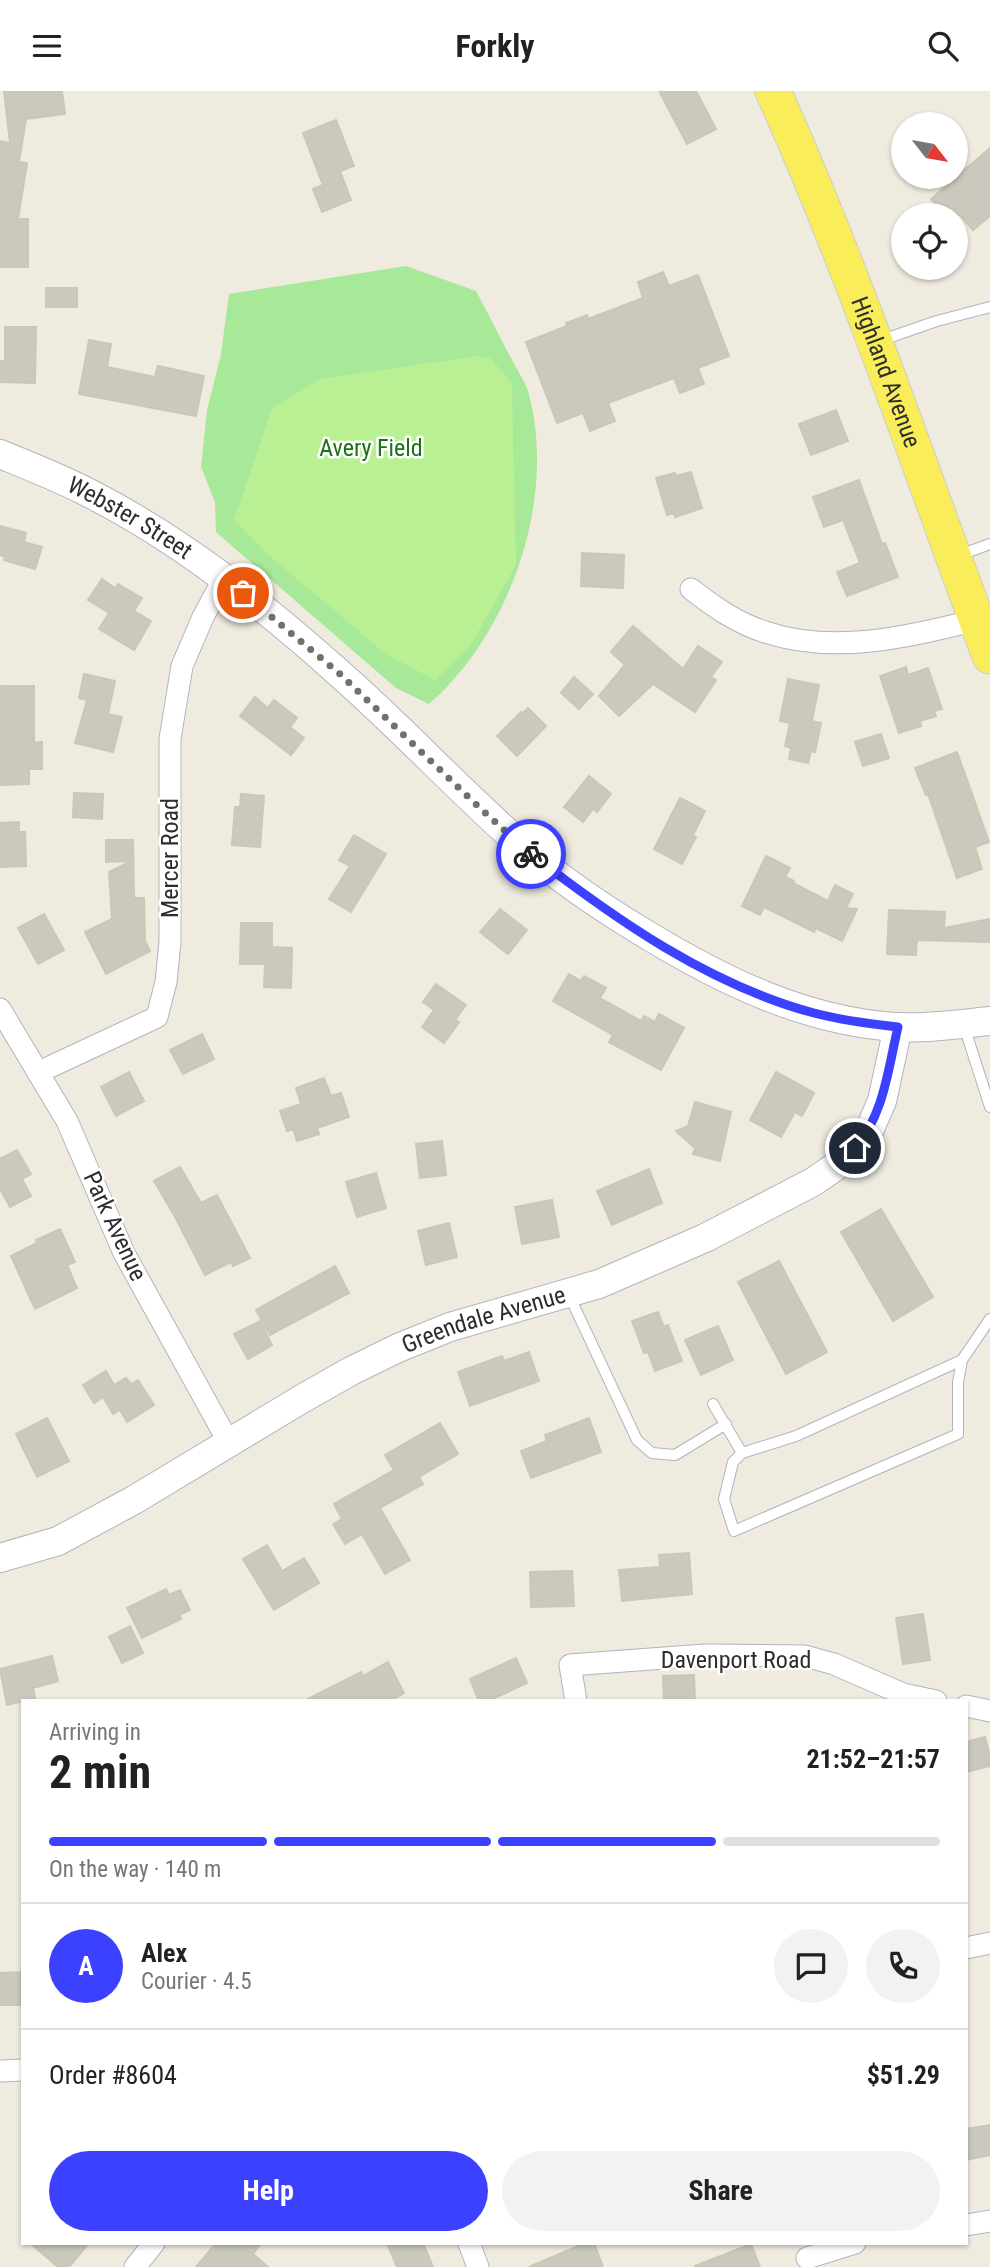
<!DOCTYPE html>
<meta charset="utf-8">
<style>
body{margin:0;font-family:"Roboto Condensed",sans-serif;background:#f2f2f2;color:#222;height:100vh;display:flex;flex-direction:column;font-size:26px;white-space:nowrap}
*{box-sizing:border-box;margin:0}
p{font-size:23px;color:#767676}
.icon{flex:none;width:38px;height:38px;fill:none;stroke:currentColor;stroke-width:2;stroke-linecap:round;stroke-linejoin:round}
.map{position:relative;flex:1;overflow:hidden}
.sheet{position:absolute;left:21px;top:1608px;width:947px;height:546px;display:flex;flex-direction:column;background:#fff;border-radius:0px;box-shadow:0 2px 5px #0004}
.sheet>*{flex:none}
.needle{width:46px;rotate:121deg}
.fabs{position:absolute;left:891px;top:21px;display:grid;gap:14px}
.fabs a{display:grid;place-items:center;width:77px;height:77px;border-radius:50%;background:#fff;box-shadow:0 2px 5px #0004;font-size:35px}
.pin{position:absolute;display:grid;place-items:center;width:60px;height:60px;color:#fff;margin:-30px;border:4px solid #fff;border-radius:50%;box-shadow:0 2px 7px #0007}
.courier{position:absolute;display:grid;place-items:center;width:70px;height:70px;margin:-35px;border:5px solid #3c40ff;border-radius:50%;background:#fff;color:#222;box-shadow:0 2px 9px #0007}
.head em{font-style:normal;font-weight:700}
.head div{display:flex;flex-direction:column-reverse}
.head{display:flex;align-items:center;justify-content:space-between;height:119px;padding:0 28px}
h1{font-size:46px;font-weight:700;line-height:52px}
.bar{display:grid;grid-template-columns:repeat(4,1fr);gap:10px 7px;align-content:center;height:84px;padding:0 28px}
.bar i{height:9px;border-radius:5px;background:#e0e0e0}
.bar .current{background:#3c40ff}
.bar p{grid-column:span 4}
.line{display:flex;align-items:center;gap:18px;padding:0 28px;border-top:2px solid #e0e0e0}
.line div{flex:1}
.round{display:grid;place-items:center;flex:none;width:74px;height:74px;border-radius:37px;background:#f2f2f2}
.button{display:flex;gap:14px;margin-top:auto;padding:14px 28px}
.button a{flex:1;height:80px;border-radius:42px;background:#3c40ff;color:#fff;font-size:28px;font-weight:700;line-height:80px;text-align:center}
.button a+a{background:#f2f2f2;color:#222}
header{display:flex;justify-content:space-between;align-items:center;height:91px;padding:0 28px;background:#fff;font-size:32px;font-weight:700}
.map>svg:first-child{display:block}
.park{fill:#a7e899}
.pitch{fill:#baf094}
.building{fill:#cbc9bd;stroke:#cbc7b8;stroke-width:2}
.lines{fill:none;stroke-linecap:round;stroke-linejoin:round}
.service-casing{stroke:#b3b3c1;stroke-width:12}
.minor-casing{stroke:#b3b3c1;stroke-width:23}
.tertiary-casing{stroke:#b3b3c1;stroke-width:30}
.primary-casing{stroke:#cdcdcd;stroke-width:37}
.service{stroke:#fff;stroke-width:10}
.minor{stroke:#fff;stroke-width:21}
.tertiary{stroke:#fff;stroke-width:28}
.primary{stroke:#f9ee5a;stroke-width:35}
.done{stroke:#71706b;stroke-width:7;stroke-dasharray:0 12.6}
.route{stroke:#3c40ff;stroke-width:9}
.labels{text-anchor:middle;stroke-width:5;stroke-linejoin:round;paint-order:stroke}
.street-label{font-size:24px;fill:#2d2d2d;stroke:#fff}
.park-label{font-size:24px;fill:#1a7116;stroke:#fff}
</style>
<header><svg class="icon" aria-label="menu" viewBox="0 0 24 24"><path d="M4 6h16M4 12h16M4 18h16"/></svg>Forkly<svg class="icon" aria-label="search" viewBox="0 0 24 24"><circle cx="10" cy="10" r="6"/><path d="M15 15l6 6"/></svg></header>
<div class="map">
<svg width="990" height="2176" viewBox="0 0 990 2176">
<rect width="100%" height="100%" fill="#efebdf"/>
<path class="park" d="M406 175 476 200C488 222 499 245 511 267 516 277 524 289 528 300 558 405 511 542 429 613L396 597 216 441 215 411 201 376 207 319 221 263 229 203Z"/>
<path class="pitch" d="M478 265 490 267 512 292 516 474 470 555 435 589 387 564 265 461 234 429 272 317 320 288Z"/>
<g class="building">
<path d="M4 0H62L65 23 26 28 19 71 27 72 18 128H28V176H0V50L10 52Z"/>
<path d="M659 0H696L716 38 687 53Z"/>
<path d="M336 29 354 75 340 80 351 109 322 121 313 98 323 94 303 42Z"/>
<path d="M990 57V125L973 139 960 124H945L931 108Z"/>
<path d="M663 181 669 195 698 184 729 265 698 277 704 293 680 302 674 287 608 312 615 330 590 340 583 322 557 332 526 251 567 235 566 232 587 224 588 228 643 207 638 191Z"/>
<rect x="46" y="197" width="31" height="19"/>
<path d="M5 236H36L35 292 0 291V270H5Z"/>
<path d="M89 249 111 253 107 276 155 286 158 275 204 285 196 325 79 303Z"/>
<path d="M836 319 848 350 811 364 799 333Z"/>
<path d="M691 381 702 417 675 426 674 422 667 424 656 387 675 382 676 385Z"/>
<path d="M859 389 882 453 885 452 898 486 847 505 837 481 860 472 843 429 824 436 813 406Z"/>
<path d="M0 435 26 442 24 451 42 456 35 478 4 469 5 466 0 464Z"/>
<path d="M582 462 624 464 623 497 581 495Z"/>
<path d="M102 488 115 497 118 493 142 507 134 520 151 530 134 559 99 538 109 522 88 509Z"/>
<path d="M633 535 683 578 698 555 722 571 711 586 716 589 695 621 653 593 619 625 599 605 625 574 611 561Z"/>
<path d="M906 576 908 584 928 577 942 618 934 620 936 625 920 630 921 635 899 642 880 585Z"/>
<path d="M84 583 115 590 108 623 122 626 113 661 75 652 87 609 79 607Z"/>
<path d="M574 586 593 603 579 618 561 602Z"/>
<path d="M788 588 819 594 812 630 821 632 815 661 811 660 808 672 789 668 791 657 785 655 790 632 780 630Z"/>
<path d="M0 595H34V652L42 651V678H29V693L0 694Z"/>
<path d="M255 606 268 617 274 609 297 627 290 636 304 647 291 664 240 625Z"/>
<path d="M528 617 546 635 517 665 497 645 521 621 523 622Z"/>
<path d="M881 643 889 667 863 675 855 651Z"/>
<path d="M957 661 989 751 975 756 982 778 957 787 928 703 926 704 915 677Z"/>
<path d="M589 685 611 703 597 721 593 718 583 731 564 716Z"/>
<path d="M74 702 103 703 102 728 73 726Z"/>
<path d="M241 703 264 705 260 756 232 754 235 716H240Z"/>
<path d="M680 707 705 720 693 744 696 746 682 773 654 758Z"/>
<path d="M19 731V741H25L26 775 0 776V732Z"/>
<path d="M354 744 386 763 351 821 329 808 350 775 339 769Z"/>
<path d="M106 749H133L134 807H144L145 850 150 860 106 883 85 841 112 828 109 781 131 770 106 771Z"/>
<path d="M766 765 790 777 785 786 794 790 793 792 828 810 835 794 853 803 846 817 857 818 842 850 816 837 814 841 764 816 760 824 742 815Z"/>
<path d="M500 818 527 839 508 863 480 841Z"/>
<path d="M889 819 945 821 944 837 990 828V851L917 849 916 864 887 863Z"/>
<path d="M44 823 64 859 38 873 18 837Z"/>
<path d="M241 832H272V856L292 857 291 897 264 896 265 873H240Z"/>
<path d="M569 883 581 890 584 885 606 897 600 907 641 930 644 925 655 931 659 923 684 937 661 979 609 951 613 944 553 910Z"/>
<path d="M436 893 466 914 455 929 459 931 444 952 422 936 434 919 423 911Z"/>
<path d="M202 943 214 968 183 983 170 959Z"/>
<path d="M129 981 144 1010 116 1025 101 996Z"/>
<path d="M776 981 814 1002 802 1025 795 1021 781 1046 750 1029Z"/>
<path d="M324 987 331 1005 341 1002 349 1026 317 1037 319 1043 297 1050 293 1038 287 1040 280 1020 301 1013 296 997Z"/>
<path d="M695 1011 731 1021 720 1070 693 1063 695 1057 676 1040 688 1035Z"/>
<path d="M442 1050 446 1084 420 1087 416 1053Z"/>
<path d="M17 1059 31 1083 22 1088 31 1105 10 1116 0 1098V1068Z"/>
<path d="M180 1076 201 1112 217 1104 250 1167 233 1175 231 1171 205 1184 174 1124 154 1090Z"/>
<path d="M649 1078 662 1112 612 1134 597 1100Z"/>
<path d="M376 1082 386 1117 357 1126 346 1091Z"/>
<path d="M552 1109 559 1146 522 1153 515 1116Z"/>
<path d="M881 1118 933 1206 893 1230 841 1141Z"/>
<path d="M449 1132 457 1166 426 1174 418 1140Z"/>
<path d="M60 1138 75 1171 67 1174 77 1197 35 1218 11 1165 37 1152 36 1149Z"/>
<path d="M779 1170 827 1261 786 1283 738 1191Z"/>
<path d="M335 1175 349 1202 270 1244 256 1219Z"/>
<path d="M658 1221 664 1236 668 1234 682 1270 655 1280 648 1261 644 1262 632 1230Z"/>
<path d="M260 1230 272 1254 248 1268 234 1243Z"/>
<path d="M718 1235 733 1269 701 1284 685 1249Z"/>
<path d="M529 1261 539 1290 470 1315 458 1281 502 1265 504 1270Z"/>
<path d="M106 1280 114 1294 126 1287 131 1293 138 1289 154 1314 127 1331 120 1319 113 1323 103 1306 94 1312 83 1294Z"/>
<path d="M47 1327 69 1370 37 1386 16 1343Z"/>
<path d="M589 1327 601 1361 531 1387 521 1360 547 1350 545 1344Z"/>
<path d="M440 1332 458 1363 419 1386 423 1393 380 1417 410 1469 385 1483 362 1443 345 1453 333 1433 342 1428 334 1413 394 1379 385 1364Z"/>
<path d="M267 1454 282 1480 304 1467 319 1492 274 1519 243 1468Z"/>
<path d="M689 1462 692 1503 622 1510 619 1479 660 1476 659 1464Z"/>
<path d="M572 1480 574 1515 531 1516 530 1481Z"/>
<path d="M166 1498 169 1504 180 1499 190 1519 179 1524 181 1528 142 1547 127 1517Z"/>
<path d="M923 1523 930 1569 903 1573 896 1527Z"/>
<path d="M130 1535 143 1562 122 1572 109 1546Z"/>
<path d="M52 1565 58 1590 33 1597 35 1607 7 1614 0 1578Z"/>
<path d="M516 1567 527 1592 488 1610H479L470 1588Z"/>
<path d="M388 1571 404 1602 390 1610H304L361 1581 363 1585Z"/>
<path d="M694 1584 695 1610H664L663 1585Z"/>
<path d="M985 1646 990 1666V1675L966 1681V1651Z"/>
<path d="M23 1881V1914H0V1882Z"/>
<path d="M990 2034V2064L966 2069V2038Z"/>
<path d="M30 2152H89L69 2176H58Z"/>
<path d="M216 2152H261L253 2163 268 2176H196Z"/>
<path d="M387 2152H423L433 2176H397Z"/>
<path d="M585 2152H594L603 2176H529Z"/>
<path d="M751 2153 760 2176H695V2175Z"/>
</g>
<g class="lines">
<defs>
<g id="service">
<path d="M879 250 937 230 990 216"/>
<path d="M957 465 990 453"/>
<path d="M964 935 990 1016"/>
<path d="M568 1202 637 1349 652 1362 675 1364 726 1333"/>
<path d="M962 1269 796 1345 742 1362 733 1371 724 1408 734 1440 958 1343V1292L962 1269 990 1228"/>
<path d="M713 1313 742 1362"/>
</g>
<g id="minor">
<path d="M691 498C714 516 737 532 765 541 833 564 909 546 976 529"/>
<path d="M0 918 67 1030 124 1162 229 1352"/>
<path d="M39 981 157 926 166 891 170 851V648L182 575 203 526 224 487"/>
<path d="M576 1610 570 1574 705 1564 805 1565 834 1573 903 1603 936 1610"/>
<path d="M966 1615 990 1620"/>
<path d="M966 1857 990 1852"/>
<path d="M0 1980 23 1979"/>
<path d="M966 2134 990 2130"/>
<path d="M469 2152 478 2176"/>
<path d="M807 2167 855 2152"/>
<path d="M135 2176 154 2152"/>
</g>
<g id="tertiary">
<path id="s1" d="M0 363C27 374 55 385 81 398 176 445 262 513 340 583 405 640 463 704 529 761 564 791 604 818 644 842 721 889 804 930 896 936 927 938 959 933 990 930"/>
<path id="s2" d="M0 1467 58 1450 134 1409 300 1309 351 1280 398 1257 450 1236 599 1193 705 1147 813 1091 842 1071 868 1042 882 1010 898 936"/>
</g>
<g id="primary">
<path id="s3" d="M773 0C856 184 919 376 990 565"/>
</g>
</defs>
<use href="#service" class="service-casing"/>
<use href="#minor" class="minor-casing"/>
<use href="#tertiary" class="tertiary-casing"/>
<use href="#primary" class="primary-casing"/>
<use href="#service" class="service"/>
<use href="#minor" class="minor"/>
<use href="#tertiary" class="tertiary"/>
<use href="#primary" class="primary"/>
</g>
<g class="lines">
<path class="done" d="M243 502 340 583 482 719 531 763"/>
<path class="route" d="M531 763C615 828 709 894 814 922 841 929 869 933 898 936 888 978 884 1024 855 1057"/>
</g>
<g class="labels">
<g class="street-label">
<text dy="8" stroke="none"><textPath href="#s3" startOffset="303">Highland Avenue</textPath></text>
<text dy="8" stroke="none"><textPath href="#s1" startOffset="145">Webster Street</textPath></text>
<text transform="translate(170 767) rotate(-90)" y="8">Mercer Road</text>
<text transform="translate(115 1135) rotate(65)" y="8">Park Avenue</text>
<text dy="8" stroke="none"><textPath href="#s2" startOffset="542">Greendale Avenue</textPath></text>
<text x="736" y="1577">Davenport Road</text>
</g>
<g class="park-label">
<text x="371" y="365">Avery Field</text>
</g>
</g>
</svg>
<div class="fabs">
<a><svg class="needle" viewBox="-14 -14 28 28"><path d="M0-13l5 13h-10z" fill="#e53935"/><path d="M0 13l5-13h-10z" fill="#767676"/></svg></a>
<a><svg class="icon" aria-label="locate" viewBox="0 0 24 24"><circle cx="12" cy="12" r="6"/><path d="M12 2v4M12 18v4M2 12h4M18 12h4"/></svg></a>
</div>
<div class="pin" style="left:243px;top:502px;background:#ea580c"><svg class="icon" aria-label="bag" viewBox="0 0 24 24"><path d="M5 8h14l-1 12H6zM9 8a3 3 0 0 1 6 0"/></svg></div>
<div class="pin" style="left:855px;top:1057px;background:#1f2937"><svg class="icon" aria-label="home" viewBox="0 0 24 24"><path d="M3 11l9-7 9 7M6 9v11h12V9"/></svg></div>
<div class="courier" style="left:531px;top:763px"><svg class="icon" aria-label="bike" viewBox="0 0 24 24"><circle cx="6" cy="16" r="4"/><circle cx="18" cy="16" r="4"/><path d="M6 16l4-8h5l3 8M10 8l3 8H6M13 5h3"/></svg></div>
<section class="sheet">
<div class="head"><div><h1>2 min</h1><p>Arriving in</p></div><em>21:52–21:57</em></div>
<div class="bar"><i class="current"></i><i class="current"></i><i class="current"></i><i></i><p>On the way · 140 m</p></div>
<div class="line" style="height:126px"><b class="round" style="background:#3c40ff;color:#fff">A</b><div><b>Alex</b><p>Courier · 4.5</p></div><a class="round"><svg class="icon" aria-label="chat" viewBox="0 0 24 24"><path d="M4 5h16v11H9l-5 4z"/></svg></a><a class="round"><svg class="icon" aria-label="phone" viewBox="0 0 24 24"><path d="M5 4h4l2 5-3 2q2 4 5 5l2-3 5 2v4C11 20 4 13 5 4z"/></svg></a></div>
<div class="line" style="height:91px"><div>Order #8604</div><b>$51.29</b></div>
<div class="button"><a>Help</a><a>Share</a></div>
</section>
</div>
